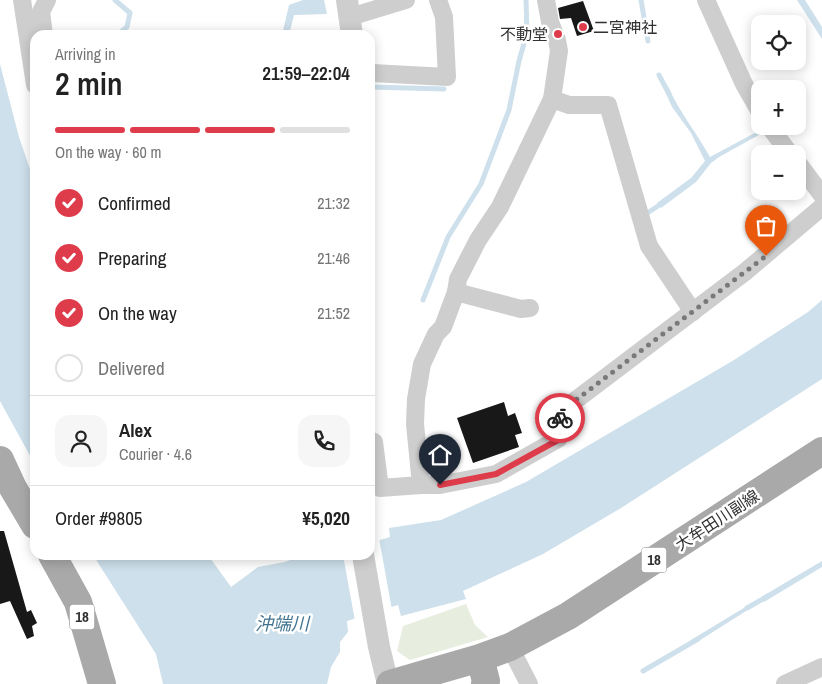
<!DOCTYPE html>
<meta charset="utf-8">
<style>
body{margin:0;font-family:"Archivo Narrow","Noto Sans JP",sans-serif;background:#f6f6f6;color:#222;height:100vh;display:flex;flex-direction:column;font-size:19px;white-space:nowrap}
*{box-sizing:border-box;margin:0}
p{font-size:16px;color:#767676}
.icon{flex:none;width:28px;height:28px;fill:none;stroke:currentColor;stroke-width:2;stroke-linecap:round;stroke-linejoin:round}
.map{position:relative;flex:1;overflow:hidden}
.sheet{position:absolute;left:30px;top:30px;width:345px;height:530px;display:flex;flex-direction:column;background:#fff;border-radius:15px;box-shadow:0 2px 12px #0003}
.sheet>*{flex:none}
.tools{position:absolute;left:751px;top:15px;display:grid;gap:10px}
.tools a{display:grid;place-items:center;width:55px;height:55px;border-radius:10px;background:#fff;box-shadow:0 2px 12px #0003;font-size:25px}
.pin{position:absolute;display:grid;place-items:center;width:42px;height:42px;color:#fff;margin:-51px -21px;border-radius:50% 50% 50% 0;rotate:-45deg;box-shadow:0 0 5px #0007}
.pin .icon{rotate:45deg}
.courier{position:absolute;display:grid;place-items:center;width:50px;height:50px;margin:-25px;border:4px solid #df3c4b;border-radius:50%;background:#fff;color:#222;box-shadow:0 1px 6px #0007}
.summary em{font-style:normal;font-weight:600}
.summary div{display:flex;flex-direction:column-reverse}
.summary{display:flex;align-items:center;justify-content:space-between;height:85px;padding:0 25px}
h1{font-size:32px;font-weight:600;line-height:38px}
.bar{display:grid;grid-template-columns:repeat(4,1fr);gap:8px 5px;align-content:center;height:60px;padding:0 25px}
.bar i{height:6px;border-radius:4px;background:#e0e0e0}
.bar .current{background:#df3c4b}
.bar p{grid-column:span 4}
.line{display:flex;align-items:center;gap:12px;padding:0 25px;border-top:1px solid #e0e0e0}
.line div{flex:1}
.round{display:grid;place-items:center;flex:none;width:52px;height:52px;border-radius:15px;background:#f6f6f6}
ol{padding:0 25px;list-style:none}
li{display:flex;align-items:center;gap:15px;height:55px}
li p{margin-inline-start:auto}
li .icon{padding:5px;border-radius:50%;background:#df3c4b;color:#fff;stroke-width:4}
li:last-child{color:#767676}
li i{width:28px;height:28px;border:2px solid #e0e0e0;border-radius:50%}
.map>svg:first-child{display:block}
.green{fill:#e7eddf}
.water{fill:#cde0eb}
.pier{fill:#fff}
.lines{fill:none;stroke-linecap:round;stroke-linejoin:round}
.stream{stroke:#cde0eb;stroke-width:5}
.building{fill:#181818}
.minor{stroke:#cecece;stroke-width:18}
.tertiary{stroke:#cecece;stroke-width:22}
.primary{stroke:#a9a9a9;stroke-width:28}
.done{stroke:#797979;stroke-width:5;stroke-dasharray:0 9}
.route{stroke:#df3c4b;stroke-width:6}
.poi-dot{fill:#df3c4b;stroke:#fff;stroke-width:2}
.labels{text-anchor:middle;stroke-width:5;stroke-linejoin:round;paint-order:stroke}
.shield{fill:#fff;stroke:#6f6f6f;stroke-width:1}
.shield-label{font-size:15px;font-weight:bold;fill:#313131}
.poi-label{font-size:16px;fill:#313131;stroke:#fff;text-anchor:start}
.street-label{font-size:16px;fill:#313131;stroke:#fff}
.water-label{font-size:18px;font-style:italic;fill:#417390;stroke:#fff}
</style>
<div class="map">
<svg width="822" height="684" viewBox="0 0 822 684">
<rect width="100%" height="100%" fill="#fff"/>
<path class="green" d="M466 604 475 625 488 637 410 660 397 651 403 626Z"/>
<g class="water">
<path d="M303 0H324L327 14 294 15 289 35H282L289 5Z"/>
<path d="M797 0H805L822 27V39Z"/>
<path d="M0 64 19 137 35 184 34 463 0 401Z"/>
<path d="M668 86C679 112 697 133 710 157L764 128 766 131 719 157 711 163 696 182 661 208 657 203 691 178 705 161 691 133 672 107 664 89Z"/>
<path d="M822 300V379L621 508 543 554 463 591 466 599 401 616 398 605 347 621 348 632 340 642V652L331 667 327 684H163L156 654 93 555H208L231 587 258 567 285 562 303 555H370V543L390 537 389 528 441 520 526 482 734 360 808 312Z"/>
<path d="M822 561V567L764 602 761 597Z"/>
<path d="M752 603 754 606 694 644 691 640Z"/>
</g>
<path class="pier" d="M379 538 392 610 355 621 343 555H370V541Z"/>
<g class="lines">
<g class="stream">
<path d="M115 0 130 13 127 27 117 35"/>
<path d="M641 0 648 41"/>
<path d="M659 75 669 94"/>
<path d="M372 87 444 89"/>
<path d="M647 217 646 214 664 202"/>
<path d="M423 300 448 237 481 184 509 110 519 61 527 33 526 0"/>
<path d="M747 608 768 596"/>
<path d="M643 671 698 639"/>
</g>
</g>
<g class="building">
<path d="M583 1 594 31 577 36 571 18 560 19 558 8Z"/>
<path d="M504 402 508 416 515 413 522 433 515 435 519 447 473 463 457 418Z"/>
<path d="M0 531H4L27 612 31 610 37 623 32 626 34 636 27 639 10 601 0 604Z"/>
</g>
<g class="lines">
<g class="minor">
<path d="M22 0 35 85"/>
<path d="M706 0 744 84 760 112"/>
<path d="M350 17 406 0"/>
<path d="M44 35 41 12 47 0"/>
<path d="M372 73 447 77 444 17 438 0"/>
<path d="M552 99 569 105H608L649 246 693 312"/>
<path d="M769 126 790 154"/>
<path d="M798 163 822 195"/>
<path d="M456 292 521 309 530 308"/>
<path d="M370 440 374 442 380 488 421 485H440L496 474 558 439 560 412 745 272 822 207"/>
<path d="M421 485 415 424 416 399 422 364 436 334 443 327 456 292 458 279 478 240 500 207 552 99 559 51 557 40 550 22 546 0"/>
<path d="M510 647 529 684"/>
<path d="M785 684 822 667"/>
</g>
<g class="tertiary">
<path d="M347 0 352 35"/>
<path d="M363 555 379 647 388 684"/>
</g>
<g class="primary">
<path d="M0 460 13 488 35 525"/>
<path d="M52 555 78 602 102 684"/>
<path d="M480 658 486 681 485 684"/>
<path d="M390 684 480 658 510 647 568 616 822 451"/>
</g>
</g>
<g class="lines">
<path class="done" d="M560 418V412L766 256"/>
<path class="route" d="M440 485 496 474 558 440 560 418"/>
</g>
<g class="poi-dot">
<circle cx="583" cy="27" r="5"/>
<circle cx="558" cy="34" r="5"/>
</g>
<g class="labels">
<g class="shield">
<rect x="641.5" y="547.5" width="25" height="25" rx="4"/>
<rect x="69.5" y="604.5" width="25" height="25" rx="4"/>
</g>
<g class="shield-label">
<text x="654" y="565">18</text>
<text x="82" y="622">18</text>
</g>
<g class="poi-label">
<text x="593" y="33">二宮神社</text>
<text x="548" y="40" text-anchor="end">不動堂</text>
</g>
<g class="street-label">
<text transform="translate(717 520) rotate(-33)" y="6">大牟田川副線</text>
</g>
<g class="water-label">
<text x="282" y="630">沖端川</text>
</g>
</g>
</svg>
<div class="tools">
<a><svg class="icon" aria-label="locate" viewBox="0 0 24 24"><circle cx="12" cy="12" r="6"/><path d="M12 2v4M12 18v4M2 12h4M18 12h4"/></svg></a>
<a>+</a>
<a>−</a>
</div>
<div class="pin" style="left:766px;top:256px;background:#ea580c"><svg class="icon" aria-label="bag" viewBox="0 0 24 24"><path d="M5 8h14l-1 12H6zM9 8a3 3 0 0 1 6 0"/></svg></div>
<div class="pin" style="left:440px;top:485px;background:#1f2937"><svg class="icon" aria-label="home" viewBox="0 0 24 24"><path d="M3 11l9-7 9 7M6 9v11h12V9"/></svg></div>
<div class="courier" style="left:560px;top:418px"><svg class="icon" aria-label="bike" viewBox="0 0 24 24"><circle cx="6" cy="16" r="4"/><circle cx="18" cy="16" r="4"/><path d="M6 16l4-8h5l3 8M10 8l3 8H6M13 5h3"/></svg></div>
<section class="sheet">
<div class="summary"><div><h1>2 min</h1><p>Arriving in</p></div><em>21:59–22:04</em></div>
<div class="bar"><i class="current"></i><i class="current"></i><i class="current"></i><i></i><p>On the way · 60 m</p></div>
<ol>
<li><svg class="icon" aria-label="check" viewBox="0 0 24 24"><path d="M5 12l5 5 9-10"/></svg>Confirmed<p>21:32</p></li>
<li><svg class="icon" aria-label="check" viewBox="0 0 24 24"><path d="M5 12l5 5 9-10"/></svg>Preparing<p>21:46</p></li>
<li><svg class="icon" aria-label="check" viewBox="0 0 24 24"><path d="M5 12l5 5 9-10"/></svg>On the way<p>21:52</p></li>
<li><i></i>Delivered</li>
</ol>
<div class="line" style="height:90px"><a class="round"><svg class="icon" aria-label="person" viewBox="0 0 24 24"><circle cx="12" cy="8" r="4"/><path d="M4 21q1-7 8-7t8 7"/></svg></a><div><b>Alex</b><p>Courier · 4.6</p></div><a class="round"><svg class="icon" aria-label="phone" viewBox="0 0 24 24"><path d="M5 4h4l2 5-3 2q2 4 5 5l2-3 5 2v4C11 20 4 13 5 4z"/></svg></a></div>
<div class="line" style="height:65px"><div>Order #9805</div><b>¥5,020</b></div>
</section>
</div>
